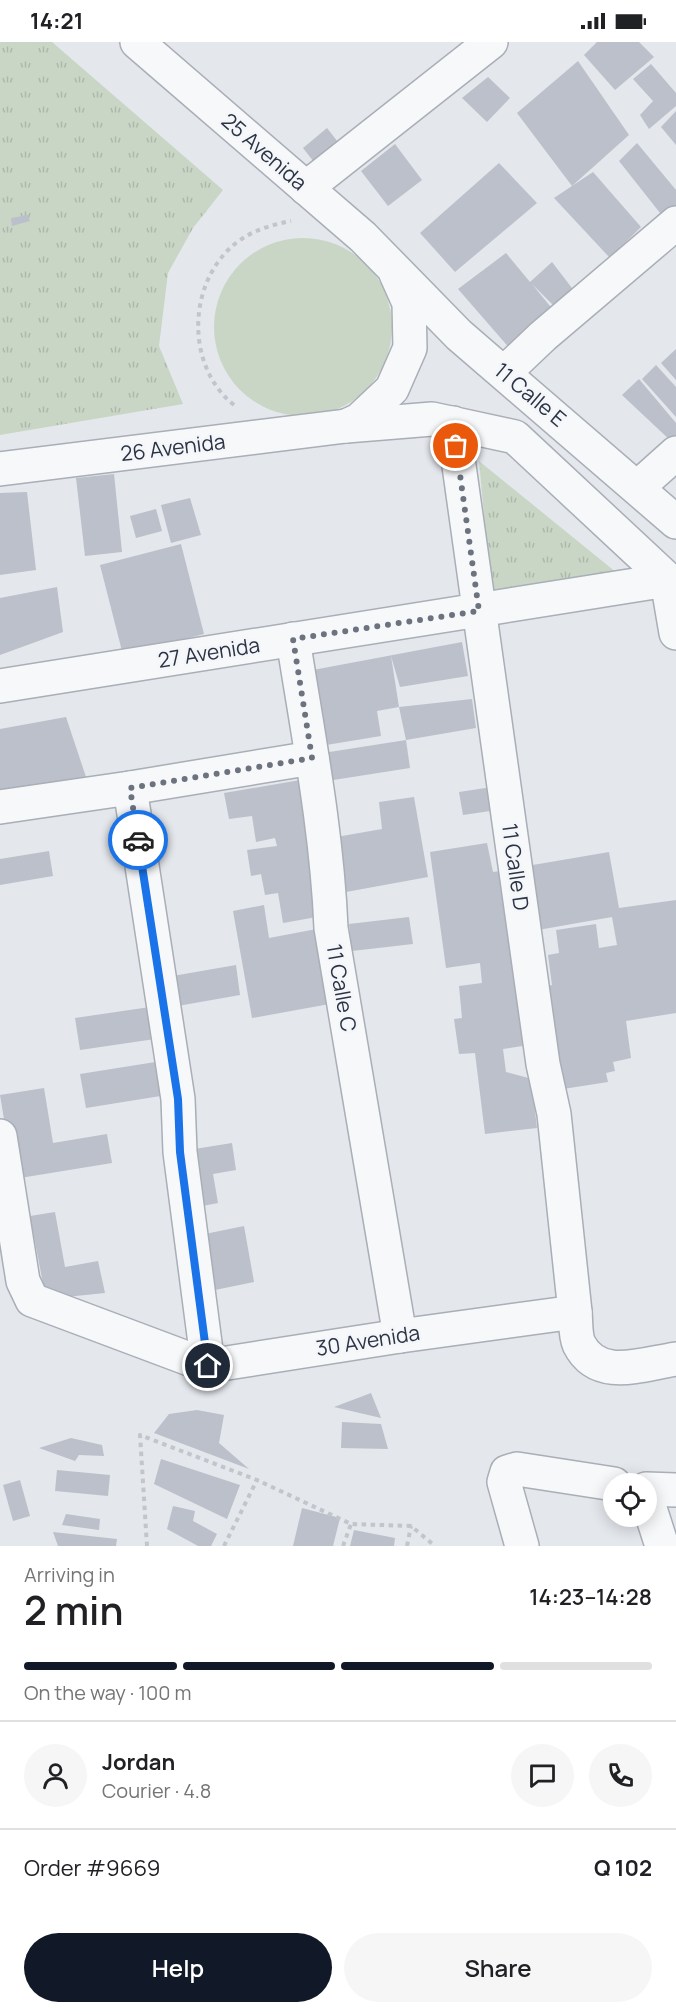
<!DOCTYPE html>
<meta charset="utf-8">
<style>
body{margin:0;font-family:Manrope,sans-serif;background:#f6f6f6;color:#202124;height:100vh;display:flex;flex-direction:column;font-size:22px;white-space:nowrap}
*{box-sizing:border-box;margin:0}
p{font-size:20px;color:#757577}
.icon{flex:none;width:33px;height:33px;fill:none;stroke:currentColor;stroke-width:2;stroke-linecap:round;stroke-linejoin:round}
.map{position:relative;height:1504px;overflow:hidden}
.sheet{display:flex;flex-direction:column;background:#fff;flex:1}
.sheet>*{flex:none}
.tools{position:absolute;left:603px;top:1431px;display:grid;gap:12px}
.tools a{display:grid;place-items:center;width:54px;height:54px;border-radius:50%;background:#fff;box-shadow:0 3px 15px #0003;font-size:30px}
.pin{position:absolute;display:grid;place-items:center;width:51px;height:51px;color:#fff;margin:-26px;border:3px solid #fff;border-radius:50%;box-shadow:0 2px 6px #0007}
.courier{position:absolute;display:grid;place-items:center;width:60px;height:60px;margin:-30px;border:4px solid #1a73e8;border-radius:50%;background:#fff;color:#222;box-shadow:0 2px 8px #0007}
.headline em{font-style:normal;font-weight:600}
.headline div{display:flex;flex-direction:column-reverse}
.headline{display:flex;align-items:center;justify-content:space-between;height:102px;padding:0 24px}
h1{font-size:39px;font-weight:600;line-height:45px}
.bar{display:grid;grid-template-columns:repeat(4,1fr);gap:9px 6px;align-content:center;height:72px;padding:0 24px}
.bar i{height:8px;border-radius:4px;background:#e0e0e0}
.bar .on{background:#111827}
.bar p{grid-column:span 4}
.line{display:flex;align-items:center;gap:15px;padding:0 24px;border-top:2px solid #e0e0e0}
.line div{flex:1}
.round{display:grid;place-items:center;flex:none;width:63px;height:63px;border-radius:32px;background:#f6f6f6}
.primary-button{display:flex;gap:12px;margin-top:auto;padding:12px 24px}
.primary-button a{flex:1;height:69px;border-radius:36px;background:#111827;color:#fff;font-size:24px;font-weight:600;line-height:69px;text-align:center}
.primary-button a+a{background:#f6f6f6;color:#202124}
.status{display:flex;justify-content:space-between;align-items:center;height:42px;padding:0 30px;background:#fff;direction:ltr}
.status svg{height:16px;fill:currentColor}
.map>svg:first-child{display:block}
.grass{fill:url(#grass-tufts)}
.park{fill:#c9d6c5}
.building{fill:#bbc0ca}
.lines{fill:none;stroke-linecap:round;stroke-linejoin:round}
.minor-casing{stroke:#a9aeb7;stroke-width:36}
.path{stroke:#c2c5cb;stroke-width:4;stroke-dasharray:4.5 4.5;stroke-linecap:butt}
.minor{stroke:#f7f8fa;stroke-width:33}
.done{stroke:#6c737f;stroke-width:6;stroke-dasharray:0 10.8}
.route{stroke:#1a73e8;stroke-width:8}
.labels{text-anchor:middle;stroke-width:5;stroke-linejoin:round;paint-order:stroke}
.street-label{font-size:21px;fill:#2b3445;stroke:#f4f6f9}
</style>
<div class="status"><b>14:21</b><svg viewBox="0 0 49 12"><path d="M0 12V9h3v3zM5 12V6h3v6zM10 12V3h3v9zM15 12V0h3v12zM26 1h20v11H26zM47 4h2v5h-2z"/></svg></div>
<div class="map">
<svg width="676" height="1504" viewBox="0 0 676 1504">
<defs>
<pattern id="grass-tufts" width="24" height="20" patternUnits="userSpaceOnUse" patternTransform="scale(1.5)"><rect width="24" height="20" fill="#c9d6c5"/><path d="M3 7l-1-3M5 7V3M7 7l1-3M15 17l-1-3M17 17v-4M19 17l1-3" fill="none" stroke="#adb8ab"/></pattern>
</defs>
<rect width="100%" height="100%" fill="#e4e7ec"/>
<g class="grass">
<path d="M0 0H52L223 148 193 186 168 231 159 304 183 362 0 393Z"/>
<path d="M479 419 617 531 492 560Z"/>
</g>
<circle class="park" cx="303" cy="285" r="89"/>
<g class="building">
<path d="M597 0H639L654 15 615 48 584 13Z"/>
<path d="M578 19 629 93 572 144 517 71Z"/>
<path d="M651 22 676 51V64L649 87 640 73 653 59 633 37Z"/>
<path d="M488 35 510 56 487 80 462 56Z"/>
<path d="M676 69V103L661 85Z"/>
<path d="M327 86 341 104 317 124 303 106Z"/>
<path d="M637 101 676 148V165L664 176 619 119Z"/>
<path d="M395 102 422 138 388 164 361 129Z"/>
<path d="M499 121 537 161 455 230 420 191Z"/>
<path d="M593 130 641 185 610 216 554 156Z"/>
<path d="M28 173 30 179 12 184 11 176Z"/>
<path d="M506 211 530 240 552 220 575 250 557 267 532 242 554 269 511 308 458 247Z"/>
<path d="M676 307V338L661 321Z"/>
<path d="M656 323 676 345V375L642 337Z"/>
<path d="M639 337 676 381V397L672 400 622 353Z"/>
<path d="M114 432 122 510 85 514 76 436Z"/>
<path d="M27 450 36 528 0 533V451Z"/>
<path d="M190 456 201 493 171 501 161 463Z"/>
<path d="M156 467 162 489 136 496 130 474Z"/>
<path d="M181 502 204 592 123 613 100 523Z"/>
<path d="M57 545 63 590 0 613V556Z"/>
<path d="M462 600 468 634 400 645 391 614 399 665 377 669 381 694 326 703 313 628Z"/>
<path d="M472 657 476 686 406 698 399 665Z"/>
<path d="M66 675 88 741 0 753V687Z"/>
<path d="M406 698 410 726 327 739 323 711Z"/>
<path d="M306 737 328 873 283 881 278 851 265 853 261 832 251 834 247 808 277 804 275 796 256 800 252 774 229 777 224 751Z"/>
<path d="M492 745 497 768 463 773 459 750Z"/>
<path d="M414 755 428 835 335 852 325 797 382 787 379 760Z"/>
<path d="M487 801 493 830 508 828 535 1002 503 1007 506 1030 547 1041 551 1059 534 1061 537 1086 485 1092 475 1011 459 1012 454 977 462 976 459 944 482 941 480 921 446 926 430 810Z"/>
<path d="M49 809 53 834 0 843V817Z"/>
<path d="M609 810 619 866 676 858V971L626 979 631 1016 613 1020 615 1029 606 1031 608 1040 563 1047 543 945 552 943 548 913 559 911 556 888 596 882 599 906 617 903 612 875 538 888 527 824Z"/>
<path d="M264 863 269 896 322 886 335 961 252 976 233 869Z"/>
<path d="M409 875 413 902 352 909 349 882Z"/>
<path d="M236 923 240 953 172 965 167 935Z"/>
<path d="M150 965 155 997 80 1008 75 976Z"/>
<path d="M168 1018 173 1052 86 1066 80 1032Z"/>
<path d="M44 1046 53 1101 107 1092 112 1121 14 1137 0 1053Z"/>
<path d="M232 1101 236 1128 213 1132 218 1161 192 1166 182 1109Z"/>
<path d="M55 1170 65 1225 98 1219 105 1251 46 1257 30 1174Z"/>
<path d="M244 1184 254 1240 215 1248 205 1192Z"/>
<path d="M371 1351 381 1376 334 1365Z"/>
<path d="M197 1368 224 1373 219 1401 249 1427 154 1391 169 1372Z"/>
<path d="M342 1380 381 1382 388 1407 341 1406Z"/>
<path d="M71 1396 102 1403 104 1414 79 1413 75 1419 39 1406Z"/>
<path d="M161 1417 240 1443 227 1477 154 1442Z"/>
<path d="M57 1428 110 1433 108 1454 55 1449Z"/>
<path d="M20 1438 30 1474 13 1479 3 1443Z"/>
<path d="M173 1464 195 1469 193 1479 217 1492 211 1504H198L167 1487Z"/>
<path d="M302 1466 340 1476 333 1504H293Z"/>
<path d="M66 1472 100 1477 99 1488 62 1483Z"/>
<path d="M354 1488 395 1496 394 1504H350Z"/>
<path d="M53 1490 117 1497 116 1504H58Z"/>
</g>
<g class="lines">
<defs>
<g id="minor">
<path d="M137 0 363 195 459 293 676 480"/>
<path d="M306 146 491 0"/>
<path d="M504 331 543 294 676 181"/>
<path d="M453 381 543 1022 554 1072 575 1270"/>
<path d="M346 384 359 378 392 347 410 306 409 261 396 232"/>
<path d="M0 427 346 384 432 377 515 395 676 545"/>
<path d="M638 445 676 411"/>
<path d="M293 597C308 693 327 789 331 886L400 1294"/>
<path d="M0 644 667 538 676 591"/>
<path d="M130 746 178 1057 180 1110 208 1324"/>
<path d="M0 765 130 746 312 716"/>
<path d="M0 1094 23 1239 32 1258 208 1324 400 1294 575 1270C576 1279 575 1293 579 1302 598 1340 642 1322 676 1317"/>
<path d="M646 1447 676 1448"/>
<path d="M646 1454 662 1504"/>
<path d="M522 1504 504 1440 507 1430 517 1427 614 1442"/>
</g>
</defs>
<use href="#minor" class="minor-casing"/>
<g class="path">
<path d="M234 363C185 324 187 240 236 201 253 188 271 183 291 179"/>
<path d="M147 1504 140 1393 257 1438 351 1482 411 1484 435 1504"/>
<path d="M224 1504 257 1438"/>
<path d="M343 1504 351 1482"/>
<path d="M407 1504 411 1484"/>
</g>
<use href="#minor" class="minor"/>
</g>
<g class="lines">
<path class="done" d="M138 798 130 746 312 716 293 597 479 569 456 404"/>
<path class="route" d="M138 798 178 1057 180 1110 208 1324"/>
</g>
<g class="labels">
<g class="street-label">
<text transform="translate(264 110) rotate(41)" y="7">25 Avenida</text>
<text transform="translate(530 353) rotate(40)" y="7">11 Calle E</text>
<text transform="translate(173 406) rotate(-7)" y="7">26 Avenida</text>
<text transform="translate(209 611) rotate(-9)" y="7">27 Avenida</text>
<text transform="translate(515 825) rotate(82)" y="7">11 Calle D</text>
<text transform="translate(341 946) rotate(80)" y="7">11 Calle C</text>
<text transform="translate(368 1299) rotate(-9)" y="7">30 Avenida</text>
</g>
</g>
</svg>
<div class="tools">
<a><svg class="icon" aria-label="locate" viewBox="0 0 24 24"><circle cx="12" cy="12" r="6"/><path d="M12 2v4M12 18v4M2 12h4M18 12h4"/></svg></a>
</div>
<div class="pin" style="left:456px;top:404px;background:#ea580c"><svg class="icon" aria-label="bag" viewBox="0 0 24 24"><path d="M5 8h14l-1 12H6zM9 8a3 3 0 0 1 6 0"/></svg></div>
<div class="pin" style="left:208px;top:1324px;background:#1f2937"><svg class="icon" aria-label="home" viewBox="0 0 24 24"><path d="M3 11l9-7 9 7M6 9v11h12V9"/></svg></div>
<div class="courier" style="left:138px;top:798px"><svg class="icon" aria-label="car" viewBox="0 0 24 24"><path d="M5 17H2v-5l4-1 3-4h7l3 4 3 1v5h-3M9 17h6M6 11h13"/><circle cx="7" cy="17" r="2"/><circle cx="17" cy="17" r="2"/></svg></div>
</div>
<section class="sheet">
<div class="headline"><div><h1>2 min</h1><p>Arriving in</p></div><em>14:23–14:28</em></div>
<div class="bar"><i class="on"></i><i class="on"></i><i class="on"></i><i></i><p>On the way · 100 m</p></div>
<div class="line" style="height:108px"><a class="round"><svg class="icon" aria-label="person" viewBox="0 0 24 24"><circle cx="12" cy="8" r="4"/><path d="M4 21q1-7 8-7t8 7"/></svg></a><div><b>Jordan</b><p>Courier · 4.8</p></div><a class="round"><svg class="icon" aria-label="chat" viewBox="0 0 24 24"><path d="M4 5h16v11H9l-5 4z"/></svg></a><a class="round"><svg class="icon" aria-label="phone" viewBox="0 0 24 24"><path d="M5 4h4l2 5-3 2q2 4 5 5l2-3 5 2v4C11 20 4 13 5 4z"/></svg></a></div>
<div class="line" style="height:78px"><div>Order #9669</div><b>Q 102</b></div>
<div class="primary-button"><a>Help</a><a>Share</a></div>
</section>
